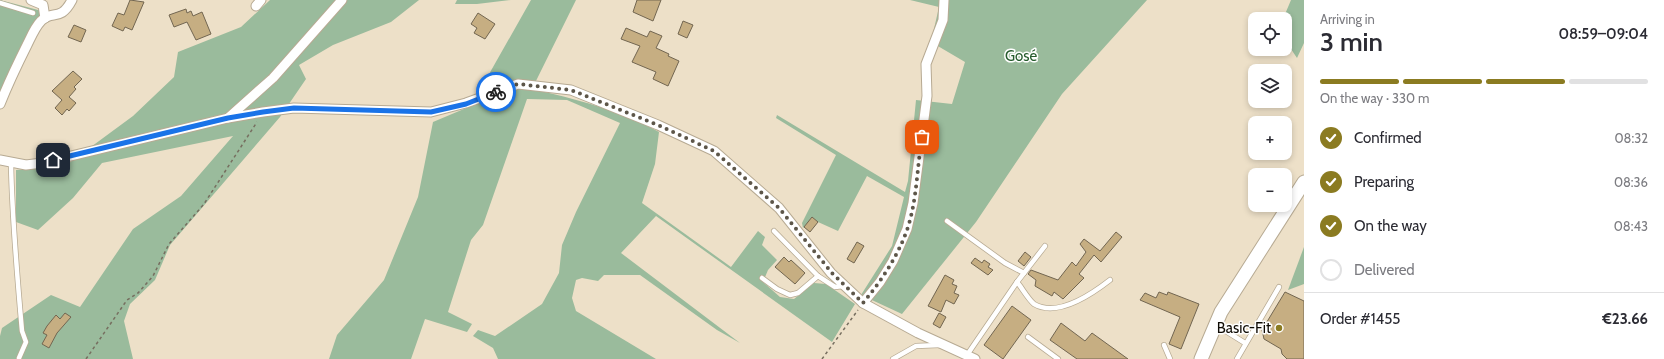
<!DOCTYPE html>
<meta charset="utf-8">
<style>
body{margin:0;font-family:Cabin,sans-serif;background:#f2f2f3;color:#2b2b33;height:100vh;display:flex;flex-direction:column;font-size:15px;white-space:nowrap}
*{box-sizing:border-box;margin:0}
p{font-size:13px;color:#7c7c81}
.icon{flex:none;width:22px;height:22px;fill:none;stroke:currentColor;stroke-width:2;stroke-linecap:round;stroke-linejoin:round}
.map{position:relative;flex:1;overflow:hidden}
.details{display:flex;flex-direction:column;background:#fff;width:360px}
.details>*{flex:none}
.fabs{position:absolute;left:1248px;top:12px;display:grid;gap:8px}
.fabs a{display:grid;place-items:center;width:44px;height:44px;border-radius:8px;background:#fff;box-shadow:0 2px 6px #0003;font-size:20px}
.pin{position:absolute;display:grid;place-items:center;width:34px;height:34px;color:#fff;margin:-17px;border-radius:8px;box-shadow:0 2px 6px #0006}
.courier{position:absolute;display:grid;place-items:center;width:40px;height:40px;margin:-20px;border:3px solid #1a73e8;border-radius:50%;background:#fff;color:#222;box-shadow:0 1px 5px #0007}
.head em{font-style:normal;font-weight:600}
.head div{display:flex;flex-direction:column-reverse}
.head{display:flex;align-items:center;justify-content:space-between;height:68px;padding:0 16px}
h1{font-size:26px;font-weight:600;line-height:30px}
.bar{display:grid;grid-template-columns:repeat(4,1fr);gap:6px 4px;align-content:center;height:48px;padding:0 16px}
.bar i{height:5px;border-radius:3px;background:#e1e1e2}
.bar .on{background:#8b7b21}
.bar p{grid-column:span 4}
.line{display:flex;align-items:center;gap:10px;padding:0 16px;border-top:1px solid #e1e1e2}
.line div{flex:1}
ol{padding:0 16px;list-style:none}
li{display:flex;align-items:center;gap:12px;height:44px}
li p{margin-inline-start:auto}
li .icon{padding:4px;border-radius:50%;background:#8b7b21;color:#fff;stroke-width:4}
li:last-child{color:#7c7c81}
li i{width:22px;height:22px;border:2px solid #e1e1e2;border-radius:50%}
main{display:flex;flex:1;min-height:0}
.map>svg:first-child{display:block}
.green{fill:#9abb9c}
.building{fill:#c6ae82;stroke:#726651}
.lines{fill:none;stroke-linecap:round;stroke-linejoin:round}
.lane-casing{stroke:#b7aa93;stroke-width:6}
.street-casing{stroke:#b7aa93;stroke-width:11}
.secondary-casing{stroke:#b7aa93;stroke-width:15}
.path{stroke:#766e5f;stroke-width:1.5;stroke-dasharray:3 3;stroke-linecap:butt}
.lane{stroke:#fff;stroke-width:4.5}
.street{stroke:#fff;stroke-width:9}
.secondary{stroke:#fff;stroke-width:13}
.done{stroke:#5d5649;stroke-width:4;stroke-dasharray:0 7.2}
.route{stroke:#1a73e8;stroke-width:5}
.poi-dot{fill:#8b7b21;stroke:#fff;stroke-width:1.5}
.labels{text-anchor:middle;stroke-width:3;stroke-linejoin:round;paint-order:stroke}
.park-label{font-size:15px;fill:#265c2d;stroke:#fff}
.poi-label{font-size:15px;fill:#0f0b04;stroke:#fff;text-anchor:end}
</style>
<main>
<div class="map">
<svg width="1304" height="359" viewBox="0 0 1304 359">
<rect width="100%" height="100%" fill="#ede0c8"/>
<g class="green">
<path d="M0 0 42 11 14 61 0 94Z"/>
<path d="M270 0H419L391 22 333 45 299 65 306 79 280 117 170 245 155 280 130 304 124 321 133 359H0V336L2 328 51 295 80 307 133 229 181 196 233 136 102 163 73 198 38 230 16 222V170L65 166 133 116 174 77 178 52 241 27Z"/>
<path d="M457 0H511L477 4H455Z"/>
<path d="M531 0H576L532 89C575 99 620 110 659 132L655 164 642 203 731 267 758 231 765 237 762 245 777 260 768 270 763 282 780 297 794 299 814 283 826 284 855 304 832 342 656 216 621 253 740 343 717 330 640 275H604L598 281 582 278 576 280 572 298 576 311 656 359H498L493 348 473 336 478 330 495 336 542 304 559 273 562 245 576 212 620 123 567 100 527 99 483 225 471 240 448 312 472 324 467 332 425 319 411 359H329L337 335 384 280 418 197 433 122 471 106Z"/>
<path d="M910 0H1147L1062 94 976 222 902 314 861 295 892 246 904 197 867 176 838 231 818 222 812 218 803 228 802 223 836 155 776 118 777 115 905 192 908 181 916 100 952 104 965 62 931 42 939 7Z"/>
<path d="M1291 0H1304V43L1297 58 1285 40V19H1283Z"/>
<path d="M1304 247V284L1288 290Z"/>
</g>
<g class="building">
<path d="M130 0 144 2 132 30 125 27 123 31 112 26 118 13 124 15Z"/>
<path d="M637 0H661L653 21 633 12Z"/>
<path d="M186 9 187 13 191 11 193 16 202 12 211 34 196 40 187 22 174 27 169 15Z"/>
<path d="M478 13 495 24 485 39 474 33 477 28 471 24Z"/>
<path d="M683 21 693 25 687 38 678 34Z"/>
<path d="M74 25 86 30 81 42 68 37Z"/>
<path d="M626 28 647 37 650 31 662 36 656 48 669 54 668 56 679 61 668 86 653 79 656 72 632 62 640 46 621 39Z"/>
<path d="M73 71 82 79 74 87 76 89 69 97 76 103 69 111 67 109 62 115 55 108 62 100 52 91Z"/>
<path d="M812 217 818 222 810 232 804 227Z"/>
<path d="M1116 232 1122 237 1101 262 1094 255 1079 274 1084 278 1063 299 1054 292 1052 296 1035 286 1036 280 1028 274 1031 270 1058 280 1072 262 1076 266 1086 252 1080 244 1084 239 1100 251Z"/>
<path d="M857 242 864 246 854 263 847 259Z"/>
<path d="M1025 252 1031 257 1024 266 1018 261Z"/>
<path d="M784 257 789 262 791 260 805 273 795 284 775 267Z"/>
<path d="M975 258 982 263 984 260 990 264 988 267 993 270 988 275 971 263Z"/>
<path d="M945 275 954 280 952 284 957 286 954 293 959 295 954 304 946 300 941 312 928 306Z"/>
<path d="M1159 292 1167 295 1168 292 1199 304 1181 349 1169 344 1180 317 1140 300 1145 293 1156 298Z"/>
<path d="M1285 292 1304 301V359H1287L1282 354 1281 349 1264 339 1262 330Z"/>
<path d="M1012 306 1031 320 1003 359 984 345Z"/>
<path d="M65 313 71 317 57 333 49 348 42 344 47 335 43 333 47 326 56 315 60 319Z"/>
<path d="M939 313 946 317 940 328 933 324Z"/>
<path d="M1061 323 1085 341 1092 333 1128 359H1077L1050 340Z"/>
</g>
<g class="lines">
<defs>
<g id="lane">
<path d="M0 3 33 13"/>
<path d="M11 163C12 219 17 275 22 331L26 342 19 358"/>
<path d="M947 221 1005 263 1024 273"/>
<path d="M774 231 818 276"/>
<path d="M762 278 777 289 790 295 798 293 818 276 835 287 843 286"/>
<path d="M1017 282C1022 288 1028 299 1034 304 1058 318 1092 294 1110 280"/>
<path d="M1216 325 1245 343"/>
<path d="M1028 337 1058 359"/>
<path d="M1164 345 1170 359"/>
<path d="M967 355 1017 282 1045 246"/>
<path d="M893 359 916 346 940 345"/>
<path d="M1237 359 1279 287"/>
</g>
<g id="street">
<path d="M31 0 43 5 45 18"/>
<path d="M256 6 261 0"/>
<path d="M0 104C8 84 17 65 27 45 31 37 35 27 41 21 52 9 60 23 72 0"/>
<path d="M228 118 273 78 342 0"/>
<path d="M0 160 26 165 42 163 228 118 263 112 294 108 431 112 466 103 518 84 571 90 658 125 714 151 779 208 831 273 863 303 918 333 975 359"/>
<path d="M863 303 880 282 893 261 907 229 913 203 927 96 926 64 943 20 944 0"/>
</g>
<path id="secondary" d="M1201 359 1221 312 1304 182"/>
</defs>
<use href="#lane" class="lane-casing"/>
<use href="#street" class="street-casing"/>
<use href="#secondary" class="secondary-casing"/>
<g class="path">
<path d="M86 359 127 300 138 293 153 276 169 244 204 204 257 122"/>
<path d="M822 359 858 310"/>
</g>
<use href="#lane" class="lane"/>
<use href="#street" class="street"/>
<use href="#secondary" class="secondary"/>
</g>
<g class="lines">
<path class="done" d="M496 92 518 84 571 90 658 125 714 151 779 208 832 273 863 303C881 281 897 258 907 230 917 201 917 167 922 137"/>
<path class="route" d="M53 160 228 118 263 112 294 108 431 112 466 104 496 92"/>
</g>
<circle class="poi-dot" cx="1279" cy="328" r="4"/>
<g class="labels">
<g class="park-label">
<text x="1021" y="61">Gosé</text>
</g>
<g class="poi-label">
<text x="1271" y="333">Basic-Fit</text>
</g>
</g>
</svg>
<div class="fabs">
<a><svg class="icon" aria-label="locate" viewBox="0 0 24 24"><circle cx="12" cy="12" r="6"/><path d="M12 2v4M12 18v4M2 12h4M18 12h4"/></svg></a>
<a><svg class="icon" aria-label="layers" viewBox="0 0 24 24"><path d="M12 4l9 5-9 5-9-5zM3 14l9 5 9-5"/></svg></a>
<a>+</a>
<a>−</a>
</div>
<div class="pin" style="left:922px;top:137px;background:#ea580c"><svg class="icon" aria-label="bag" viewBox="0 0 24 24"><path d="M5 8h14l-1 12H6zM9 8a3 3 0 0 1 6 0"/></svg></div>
<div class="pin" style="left:53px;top:160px;background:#1f2937"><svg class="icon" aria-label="home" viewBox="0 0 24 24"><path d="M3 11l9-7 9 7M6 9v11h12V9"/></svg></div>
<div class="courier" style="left:496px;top:92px"><svg class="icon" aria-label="bike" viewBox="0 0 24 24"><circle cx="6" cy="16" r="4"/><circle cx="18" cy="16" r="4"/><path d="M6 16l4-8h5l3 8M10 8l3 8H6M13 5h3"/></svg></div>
</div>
<section class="details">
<div class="head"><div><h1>3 min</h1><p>Arriving in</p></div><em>08:59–09:04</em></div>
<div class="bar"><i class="on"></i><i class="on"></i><i class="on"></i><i></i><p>On the way · 330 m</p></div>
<ol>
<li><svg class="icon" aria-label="check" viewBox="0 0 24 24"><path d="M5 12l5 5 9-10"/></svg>Confirmed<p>08:32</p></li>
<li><svg class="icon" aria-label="check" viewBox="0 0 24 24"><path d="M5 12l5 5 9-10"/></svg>Preparing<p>08:36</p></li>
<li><svg class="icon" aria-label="check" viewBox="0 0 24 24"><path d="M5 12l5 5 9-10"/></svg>On the way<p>08:43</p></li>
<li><i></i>Delivered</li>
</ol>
<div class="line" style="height:52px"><div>Order #1455</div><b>€23.66</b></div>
</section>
</main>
